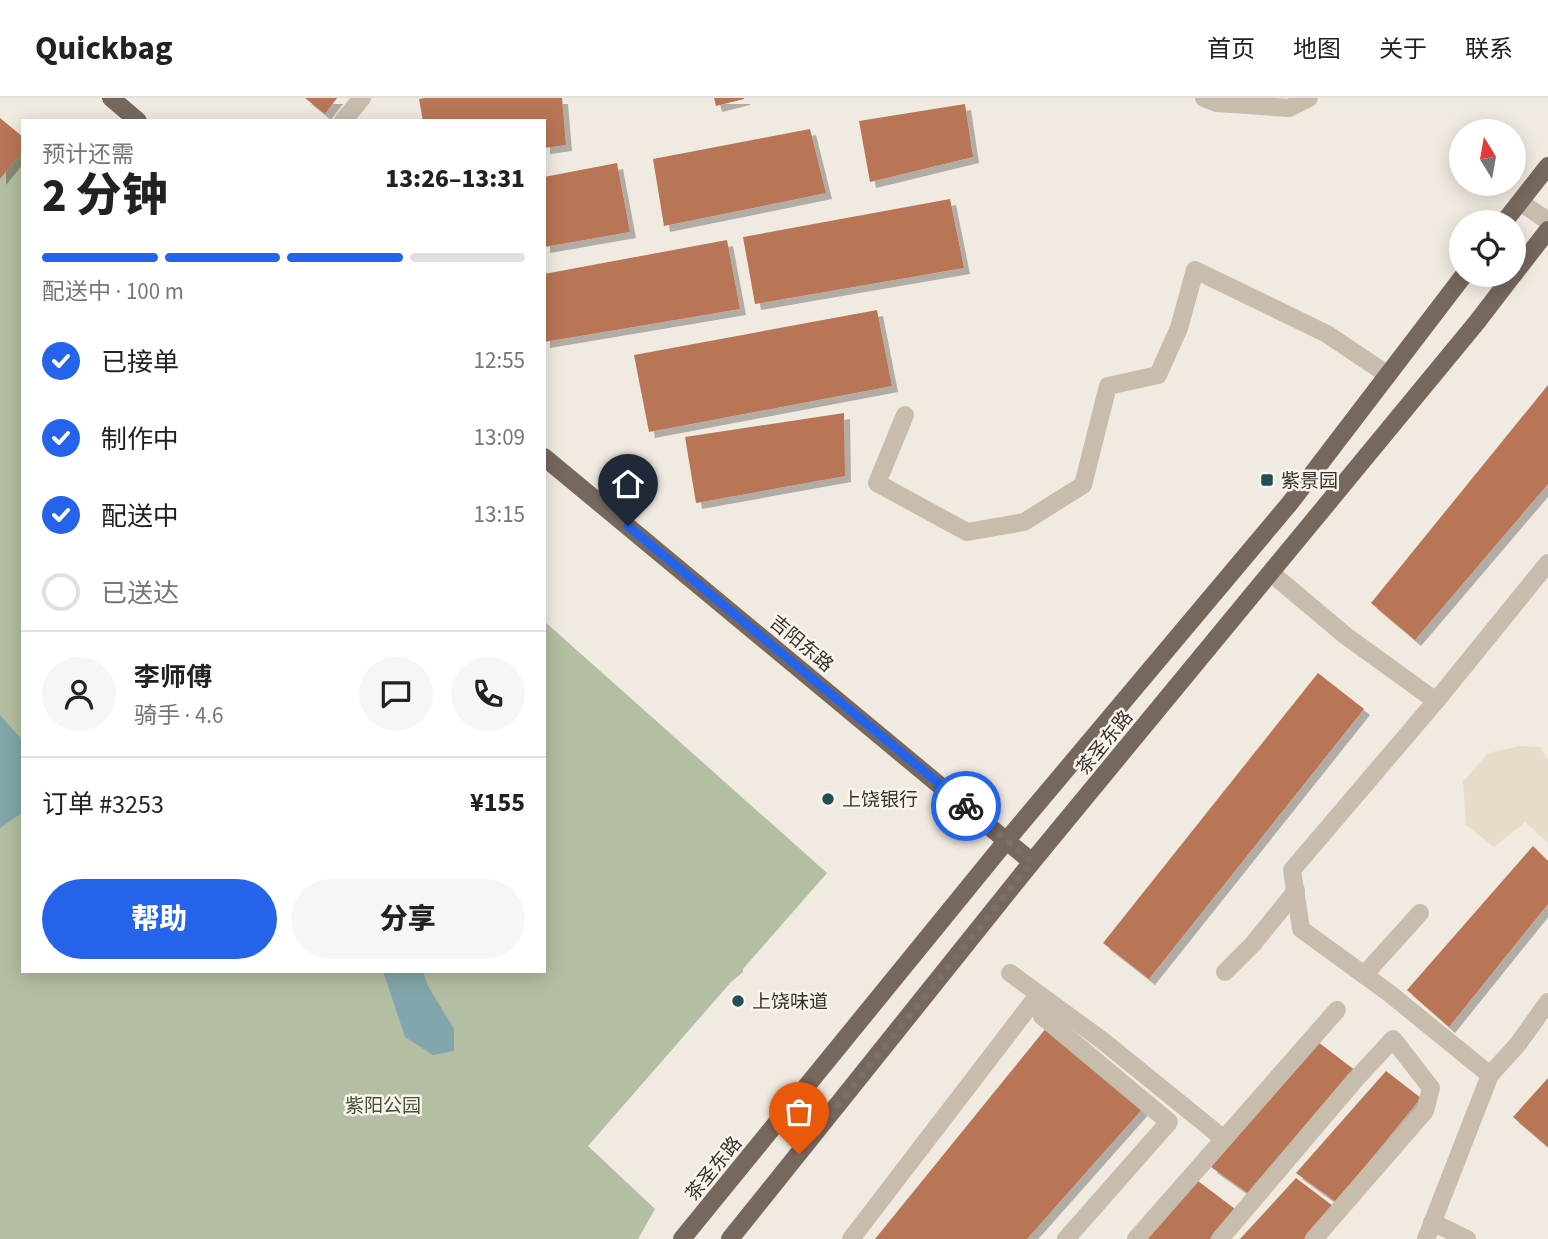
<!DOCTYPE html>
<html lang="zh">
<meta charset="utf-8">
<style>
body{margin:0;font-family:"Source Sans 3","Noto Sans SC",sans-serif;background:#f6f6f6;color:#222;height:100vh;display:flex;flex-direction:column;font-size:26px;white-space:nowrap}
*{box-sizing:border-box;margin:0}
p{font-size:23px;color:#767676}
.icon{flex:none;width:38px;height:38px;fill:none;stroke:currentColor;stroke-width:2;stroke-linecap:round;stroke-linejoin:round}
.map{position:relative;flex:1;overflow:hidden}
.drawer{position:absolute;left:21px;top:21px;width:525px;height:854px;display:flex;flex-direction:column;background:#fff;border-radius:0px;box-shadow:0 4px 18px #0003}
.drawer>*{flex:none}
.needle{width:46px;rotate:349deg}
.fabs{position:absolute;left:1449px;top:21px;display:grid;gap:14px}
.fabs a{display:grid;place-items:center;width:77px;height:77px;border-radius:50%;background:#fff;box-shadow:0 4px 18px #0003;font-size:35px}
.pin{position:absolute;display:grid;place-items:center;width:60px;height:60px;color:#fff;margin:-72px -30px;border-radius:50% 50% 50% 0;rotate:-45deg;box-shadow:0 0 7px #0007}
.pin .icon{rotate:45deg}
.courier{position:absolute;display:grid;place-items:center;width:70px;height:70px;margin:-35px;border:5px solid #2563eb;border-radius:50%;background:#fff;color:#222;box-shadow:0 2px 9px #0007}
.head em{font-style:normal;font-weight:800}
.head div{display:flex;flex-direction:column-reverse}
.head{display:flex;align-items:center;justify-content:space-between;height:119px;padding:0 21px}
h1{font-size:46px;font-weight:800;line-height:52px}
.bar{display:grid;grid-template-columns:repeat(4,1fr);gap:10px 7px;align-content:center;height:84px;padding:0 21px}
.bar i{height:9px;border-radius:5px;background:#e0e0e0}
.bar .selected{background:#2563eb}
.bar p{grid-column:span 4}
.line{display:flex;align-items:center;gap:18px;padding:0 21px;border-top:2px solid #e0e0e0}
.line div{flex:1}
.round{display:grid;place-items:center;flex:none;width:74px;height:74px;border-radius:37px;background:#f6f6f6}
ol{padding:0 21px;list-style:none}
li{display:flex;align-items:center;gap:21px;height:77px}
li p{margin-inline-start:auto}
li .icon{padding:7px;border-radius:50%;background:#2563eb;color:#fff;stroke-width:4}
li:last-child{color:#767676}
li i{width:38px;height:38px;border:4px solid #e0e0e0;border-radius:50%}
.primary-button{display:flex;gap:14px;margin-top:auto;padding:14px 21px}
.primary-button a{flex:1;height:80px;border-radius:42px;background:#2563eb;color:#fff;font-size:28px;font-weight:800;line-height:80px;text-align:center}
.primary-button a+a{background:#f6f6f6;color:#222}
header{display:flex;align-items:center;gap:42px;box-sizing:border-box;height:98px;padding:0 35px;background:#fff;border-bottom:2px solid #e0e0e0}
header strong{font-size:33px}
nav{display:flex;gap:38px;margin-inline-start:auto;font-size:24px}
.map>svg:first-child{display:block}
.green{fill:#b3bea2}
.plaza{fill:#e7dcc9}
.water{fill:#82a6ab}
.building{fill:#b97656;filter:url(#shadow)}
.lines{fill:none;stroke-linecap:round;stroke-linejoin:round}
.minor{stroke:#c8bcad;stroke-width:18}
.major{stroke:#77685e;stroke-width:18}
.done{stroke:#78716b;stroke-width:7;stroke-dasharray:0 12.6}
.route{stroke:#2563eb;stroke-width:9}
.poi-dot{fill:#254d54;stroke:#f9f4ed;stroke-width:2.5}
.labels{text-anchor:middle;stroke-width:5;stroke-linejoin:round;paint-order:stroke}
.poi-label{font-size:19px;fill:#37302b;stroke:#f9f4ed;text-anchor:start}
.street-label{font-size:19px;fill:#37302b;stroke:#f9f4ed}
.park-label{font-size:19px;fill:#445332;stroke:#f9f4ed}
</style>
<header>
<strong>Quickbag</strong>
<nav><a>首页</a><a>地图</a><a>关于</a><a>联系</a></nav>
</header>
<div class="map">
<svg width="1548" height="1141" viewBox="0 0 1548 1141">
<defs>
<filter id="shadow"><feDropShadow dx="6" dy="6" stdDeviation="0" flood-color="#0004"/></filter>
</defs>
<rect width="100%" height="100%" fill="#f1eae1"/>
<path class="green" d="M0 37 23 57V873H544V523L827 775 743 871V874L731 884 588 1048 655 1111 638 1141H0Z"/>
<path class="plaza" d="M1520 648 1540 649 1548 662V745L1525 724 1494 749 1466 727 1463 684 1488 655Z"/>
<g class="water">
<path d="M0 617 23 643V714L0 730Z"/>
<path d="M383 873H423L428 888 454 931V953L433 957 405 939Z"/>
</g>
<g class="building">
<path d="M305 0H337L325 16Z"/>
<path d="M425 0H562L566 47 544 50V23H423L419 1Z"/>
<path d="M714 0H744V1L716 8Z"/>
<path d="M965 6 973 59 870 84 859 23Z"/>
<path d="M0 20 23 39V53L0 81Z"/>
<path d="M810 31 826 95 664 128 653 61Z"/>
<path d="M617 65 630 134 544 149V79Z"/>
<path d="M950 101 964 170 755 206 743 139Z"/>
<path d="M727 142 740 211 544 244V176Z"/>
<path d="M877 212 892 288 649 334 634 257Z"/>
<path d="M1548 287V386L1415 542 1371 505Z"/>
<path d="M844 315 845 378 696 405 685 339Z"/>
<path d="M1318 575 1364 611 1149 881 1103 845Z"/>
<path d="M1533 748 1548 763V806L1449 929 1407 892Z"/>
<path d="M1047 929 1145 1008 1027 1141H875Z"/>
<path d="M1318 944 1356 973 1252 1098 1211 1069Z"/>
<path d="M1386 973 1421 1000 1336 1104 1296 1075Z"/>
<path d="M1548 980V1049L1513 1019Z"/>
<path d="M1296 1080 1333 1108 1304 1141H1240Z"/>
<path d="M1198 1083 1235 1111 1210 1141H1147Z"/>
</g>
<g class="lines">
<g class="minor">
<path d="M1204 0 1217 5 1289 10 1309 0"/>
<path d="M343 23 362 0"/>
<path d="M1520 104 1548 123"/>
<path d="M905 317 877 385 967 434 1024 424 1083 387 1108 288 1158 277 1179 230 1195 172 1327 236 1388 277"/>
<path d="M1271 475 1346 538 1436 603 1292 772 1301 831 1389 895 1490 977 1518 946 1548 904"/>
<path d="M1436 603 1548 465"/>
<path d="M1225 874 1253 846 1296 793"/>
<path d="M1010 875 1103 943 1224 1041"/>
<path d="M1364 877 1420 815"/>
<path d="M1038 897 1042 918 1169 1024 1066 1141"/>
<path d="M1432 1124 1467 1141"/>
<path d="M851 1141 1038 897"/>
<path d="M1136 1141 1337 912"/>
<path d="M1220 1141 1355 982 1393 941 1431 990 1425 1013 1314 1141"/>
<path d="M1426 1141 1490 977"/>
</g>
<g class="major">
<path d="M111 0 138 23"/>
<path d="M1504 124 1548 68"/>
<path d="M1514 176 1548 132"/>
<path d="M544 359 1032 764"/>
<path d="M682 1141 1007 742 1290 405 1464 177"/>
<path d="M730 1141 1032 764 1477 224 1513 177"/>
</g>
</g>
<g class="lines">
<path class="done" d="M799 1056 1032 764 966 708"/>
<path class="route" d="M628 428 966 708"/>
</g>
<g class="poi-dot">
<rect x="1260" y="375" width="14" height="14" rx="3.5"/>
<circle cx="828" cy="701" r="7"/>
<circle cx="738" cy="903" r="7"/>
</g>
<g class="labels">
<g class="poi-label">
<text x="1281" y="389">紫景园</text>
<text x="842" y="708">上饶银行</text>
<text x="752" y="910">上饶味道</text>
</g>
<g class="street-label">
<text transform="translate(802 545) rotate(40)" y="7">吉阳东路</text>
<text transform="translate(1104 644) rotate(-51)" y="7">茶圣东路</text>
<text transform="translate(713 1070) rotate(-51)" y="7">茶圣东路</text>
</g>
<g class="park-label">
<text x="383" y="1014">紫阳公园</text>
</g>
</g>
</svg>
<div class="fabs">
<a><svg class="needle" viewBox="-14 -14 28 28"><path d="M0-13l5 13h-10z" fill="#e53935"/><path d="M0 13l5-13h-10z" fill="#767676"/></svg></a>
<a><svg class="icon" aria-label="locate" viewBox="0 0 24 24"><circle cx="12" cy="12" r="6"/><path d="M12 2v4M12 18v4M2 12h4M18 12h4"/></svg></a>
</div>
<div class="pin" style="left:799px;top:1056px;background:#ea580c"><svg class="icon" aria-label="bag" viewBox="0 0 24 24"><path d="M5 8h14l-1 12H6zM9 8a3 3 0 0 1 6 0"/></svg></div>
<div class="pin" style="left:628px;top:428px;background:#1f2937"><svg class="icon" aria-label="home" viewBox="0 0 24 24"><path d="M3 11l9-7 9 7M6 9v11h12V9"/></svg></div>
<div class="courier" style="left:966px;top:708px"><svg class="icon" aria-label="bike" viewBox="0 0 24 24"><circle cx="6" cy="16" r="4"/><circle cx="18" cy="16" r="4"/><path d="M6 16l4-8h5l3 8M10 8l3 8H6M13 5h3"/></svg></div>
<section class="drawer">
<div class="head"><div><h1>2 分钟</h1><p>预计还需</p></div><em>13:26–13:31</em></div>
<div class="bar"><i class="selected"></i><i class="selected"></i><i class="selected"></i><i></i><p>配送中 · 100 m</p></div>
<ol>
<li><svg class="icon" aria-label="check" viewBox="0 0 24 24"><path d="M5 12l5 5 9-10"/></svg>已接单<p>12:55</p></li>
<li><svg class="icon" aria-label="check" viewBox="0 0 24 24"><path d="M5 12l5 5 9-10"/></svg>制作中<p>13:09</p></li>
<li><svg class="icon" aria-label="check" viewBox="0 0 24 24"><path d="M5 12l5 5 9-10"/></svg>配送中<p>13:15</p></li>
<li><i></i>已送达</li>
</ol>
<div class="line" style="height:126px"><a class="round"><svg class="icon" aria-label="person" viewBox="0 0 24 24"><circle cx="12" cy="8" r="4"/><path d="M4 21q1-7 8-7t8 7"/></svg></a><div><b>李师傅</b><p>骑手 · 4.6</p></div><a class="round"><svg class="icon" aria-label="chat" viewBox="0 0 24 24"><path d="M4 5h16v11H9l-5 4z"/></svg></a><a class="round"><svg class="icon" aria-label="phone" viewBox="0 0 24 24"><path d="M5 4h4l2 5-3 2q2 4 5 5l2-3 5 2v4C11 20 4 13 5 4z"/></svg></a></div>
<div class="line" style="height:91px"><div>订单 #3253</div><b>¥155</b></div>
<div class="primary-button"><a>帮助</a><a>分享</a></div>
</section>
</div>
